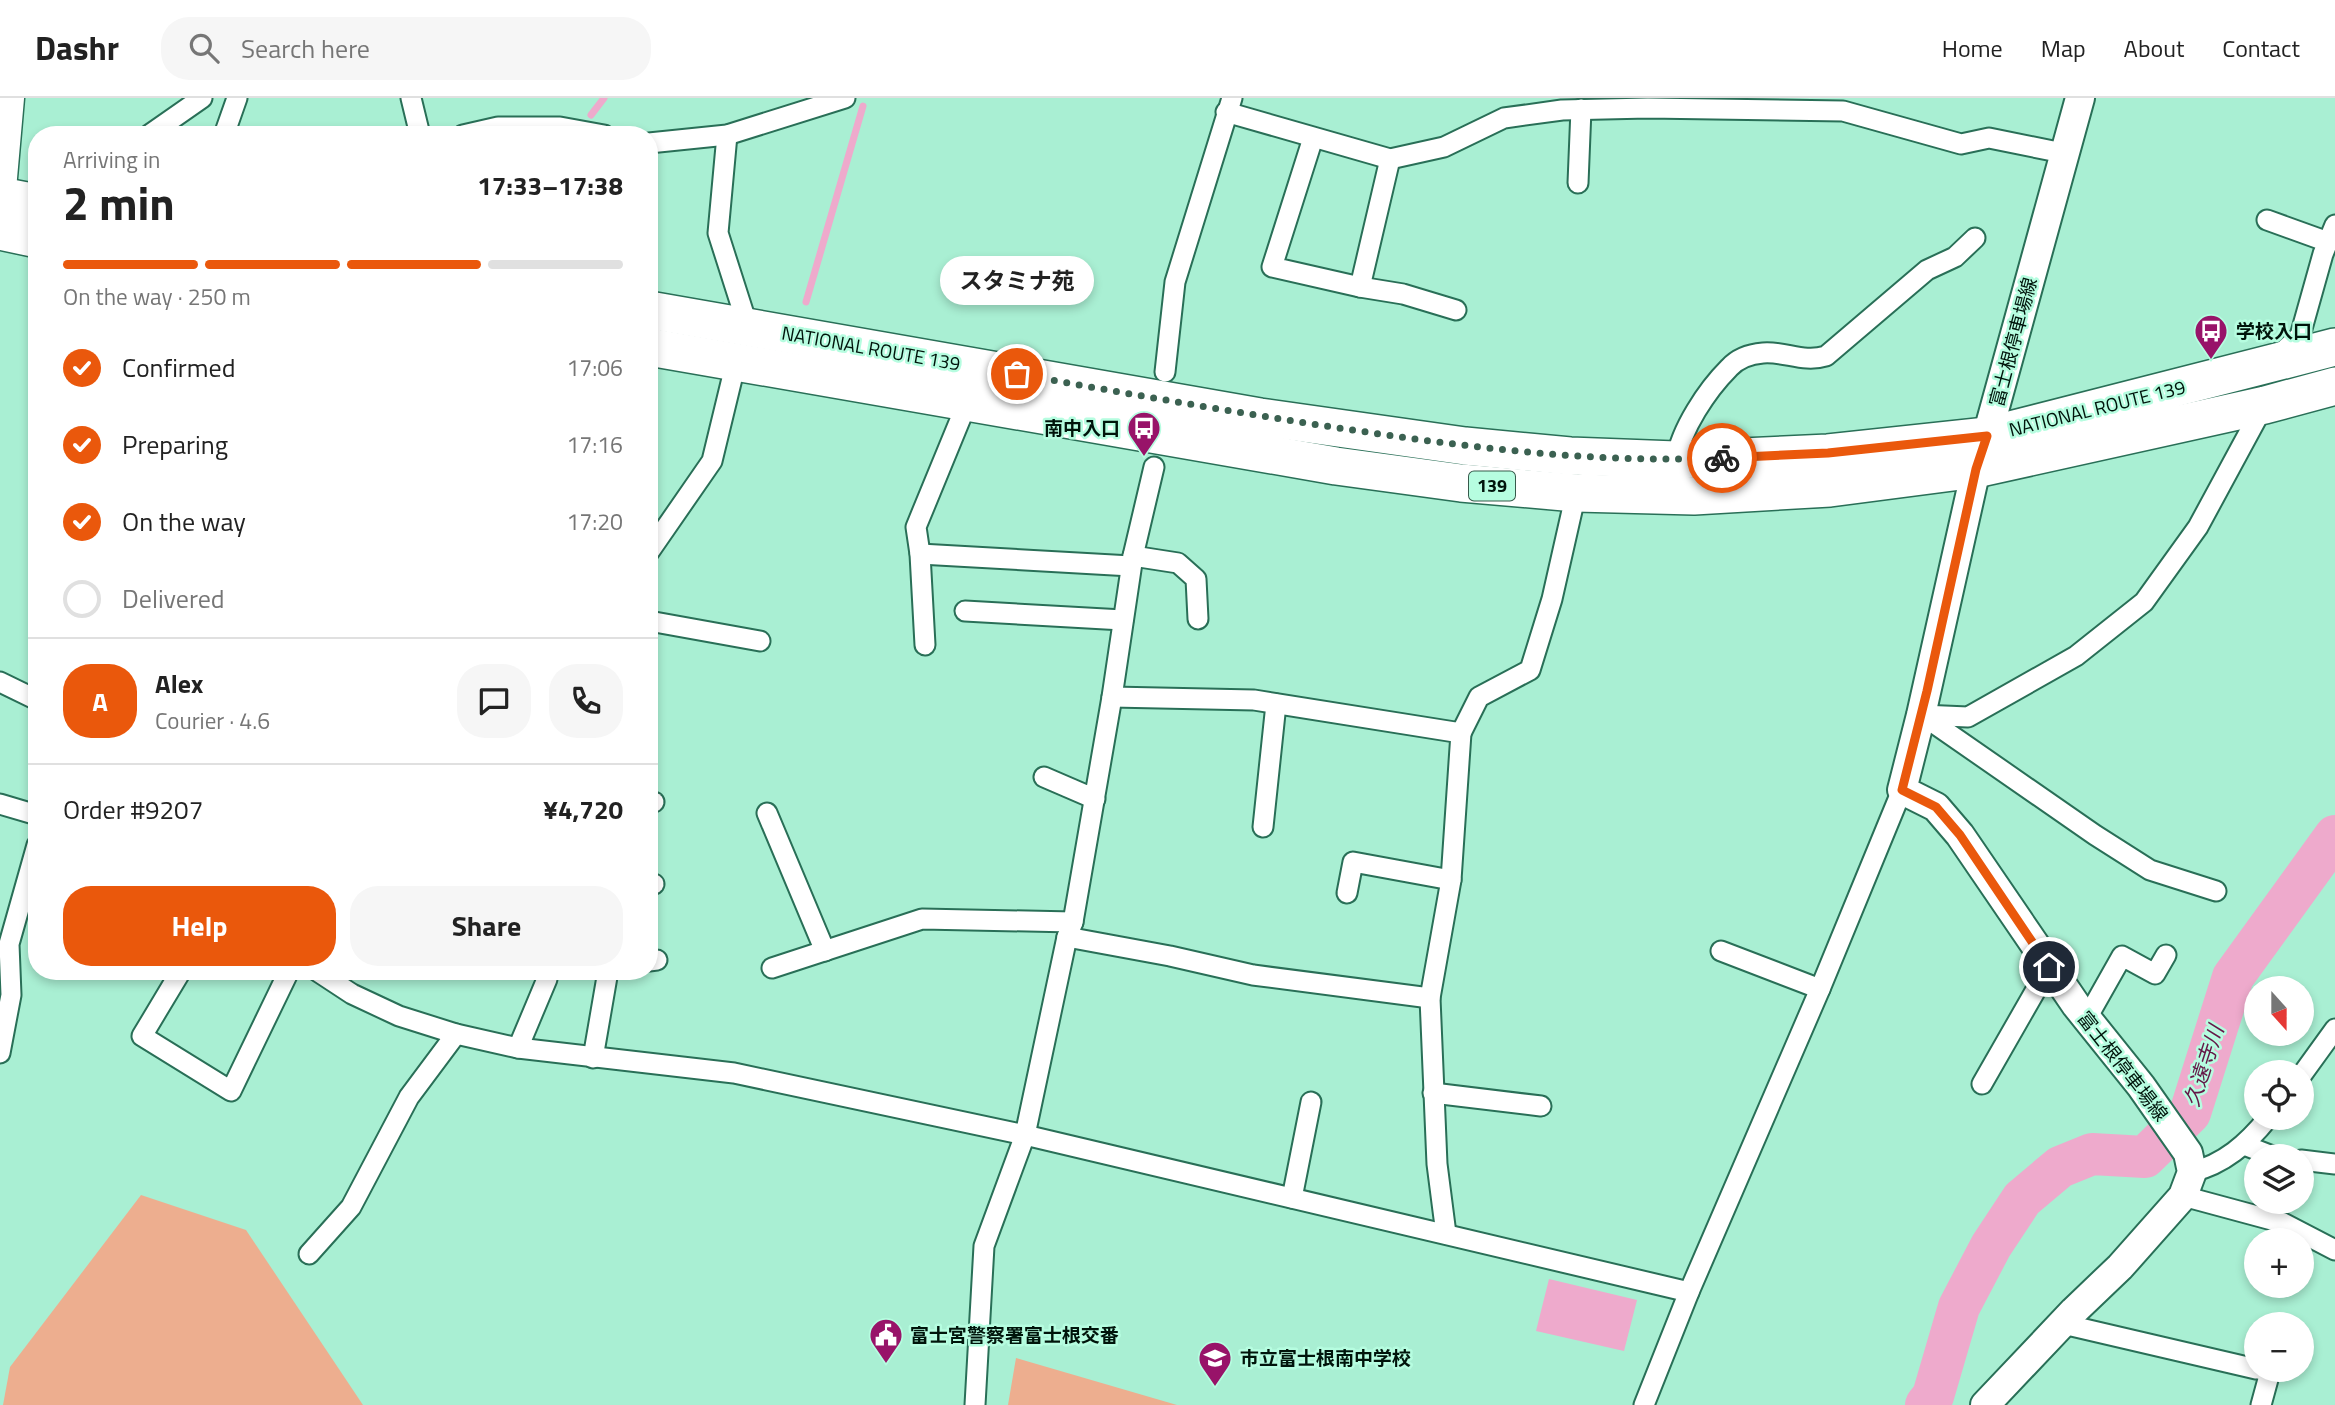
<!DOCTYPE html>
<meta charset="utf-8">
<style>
body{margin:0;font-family:"Titillium Web","Noto Sans JP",sans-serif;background:#f6f6f6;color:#222;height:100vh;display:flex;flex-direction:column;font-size:26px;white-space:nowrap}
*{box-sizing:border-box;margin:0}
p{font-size:23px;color:#767676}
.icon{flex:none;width:38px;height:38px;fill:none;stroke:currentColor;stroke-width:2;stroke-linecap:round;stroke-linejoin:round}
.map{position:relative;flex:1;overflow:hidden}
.details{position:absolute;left:28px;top:28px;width:630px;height:854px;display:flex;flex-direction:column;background:#fff;border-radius:28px;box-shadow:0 4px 10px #0003}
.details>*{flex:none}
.needle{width:46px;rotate:159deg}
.buttons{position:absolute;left:2244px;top:878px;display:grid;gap:14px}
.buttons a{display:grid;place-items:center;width:70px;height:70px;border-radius:50%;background:#fff;box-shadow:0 4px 10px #0003;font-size:35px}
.pin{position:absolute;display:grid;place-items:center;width:60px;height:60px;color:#fff;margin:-30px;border:4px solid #fff;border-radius:50%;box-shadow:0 2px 7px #0007}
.courier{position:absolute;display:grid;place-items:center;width:70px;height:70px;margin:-35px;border:5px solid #ea580c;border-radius:50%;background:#fff;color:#222;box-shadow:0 2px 9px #0007}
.bubble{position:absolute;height:49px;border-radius:24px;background:#fff;box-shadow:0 4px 10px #0003;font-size:23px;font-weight:700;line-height:49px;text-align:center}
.overview em{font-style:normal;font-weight:700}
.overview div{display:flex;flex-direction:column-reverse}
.overview{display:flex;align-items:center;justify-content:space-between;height:119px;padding:0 35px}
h1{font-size:46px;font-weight:700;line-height:52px}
.bar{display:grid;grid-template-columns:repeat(4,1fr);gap:10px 7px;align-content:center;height:84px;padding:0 35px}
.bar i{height:9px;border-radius:5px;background:#e0e0e0}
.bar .on{background:#ea580c}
.bar p{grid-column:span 4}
.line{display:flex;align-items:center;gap:18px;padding:0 35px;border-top:2px solid #e0e0e0}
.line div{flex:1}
.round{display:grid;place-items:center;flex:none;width:74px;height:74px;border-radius:28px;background:#f6f6f6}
ol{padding:0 35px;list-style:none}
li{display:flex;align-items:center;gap:21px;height:77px}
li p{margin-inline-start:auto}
li .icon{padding:7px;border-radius:50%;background:#ea580c;color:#fff;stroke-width:4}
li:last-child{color:#767676}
li i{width:38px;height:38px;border:4px solid #e0e0e0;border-radius:50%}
.button{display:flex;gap:14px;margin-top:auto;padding:14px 35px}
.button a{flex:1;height:80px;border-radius:28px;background:#ea580c;color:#fff;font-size:28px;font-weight:700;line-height:80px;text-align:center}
.button a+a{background:#f6f6f6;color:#222}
header{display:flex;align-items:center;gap:42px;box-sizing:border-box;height:98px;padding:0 35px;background:#fff;border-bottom:2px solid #e0e0e0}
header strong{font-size:33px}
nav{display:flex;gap:38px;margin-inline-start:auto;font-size:24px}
.search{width:490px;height:63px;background:#f6f6f6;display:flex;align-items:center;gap:18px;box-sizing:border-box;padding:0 24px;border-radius:28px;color:#767676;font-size:26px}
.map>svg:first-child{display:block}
.green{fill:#edae8f}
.water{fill:#eac}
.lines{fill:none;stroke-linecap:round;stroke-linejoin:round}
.stream{stroke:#eac;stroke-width:7}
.river{stroke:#eac;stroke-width:42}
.street-casing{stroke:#296f57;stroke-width:23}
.secondary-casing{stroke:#296f57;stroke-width:32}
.primary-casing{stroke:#296f57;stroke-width:35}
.highway-casing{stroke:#296f57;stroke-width:40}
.street{stroke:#fff;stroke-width:19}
.secondary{stroke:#fff;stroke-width:28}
.primary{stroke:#fff;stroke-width:32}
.highway{stroke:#fff;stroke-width:37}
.done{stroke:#3b6151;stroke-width:7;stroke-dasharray:0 12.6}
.route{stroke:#ea580c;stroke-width:9}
.labels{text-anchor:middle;stroke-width:5;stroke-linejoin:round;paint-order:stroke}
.shield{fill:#b6fde0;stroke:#375a4b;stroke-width:2}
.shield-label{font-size:18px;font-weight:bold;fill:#00140b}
.poi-label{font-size:19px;font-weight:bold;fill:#00140b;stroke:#b6fde0;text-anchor:start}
.street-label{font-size:19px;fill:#00140b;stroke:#b6fde0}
.water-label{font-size:21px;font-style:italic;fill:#651847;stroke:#b6fde0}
</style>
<header>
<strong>Dashr</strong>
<div class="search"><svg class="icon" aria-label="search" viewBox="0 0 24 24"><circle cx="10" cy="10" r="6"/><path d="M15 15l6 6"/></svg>Search here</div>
<nav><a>Home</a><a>Map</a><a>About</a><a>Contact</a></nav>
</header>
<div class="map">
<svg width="2335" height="1307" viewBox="0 0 2335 1307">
<rect width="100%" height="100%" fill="#a9efd3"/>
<g class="green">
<path d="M141 1097 246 1132 363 1307H3L10 1269Z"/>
<path d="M1016 1260 1177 1307H1008Z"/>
</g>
<path class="water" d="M1549 1181 1637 1202 1624 1253 1536 1233Z"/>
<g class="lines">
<g class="stream">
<path d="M591 17 604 0"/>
<path d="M806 204 863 8"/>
</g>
<path class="river" d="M1926 1307 1933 1298 1959 1209 1991 1148 2022 1101 2060 1069 2092 1056 2145 1059 2190 1015 2233 879 2335 738"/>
<defs>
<g id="street">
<path d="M411 0 420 37"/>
<path d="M1226 14 1390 61 1444 49 1504 20 1562 12 1648 10 1843 13 1961 46 1989 40 2063 55"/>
<path d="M149 37 202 0"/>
<path d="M224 37 237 0"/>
<path d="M463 37 498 29H560L604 37"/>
<path d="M727 37 718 135 748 229"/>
<path d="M1313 40 1272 169 1360 189 1403 196 1456 212"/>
<path d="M649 45 727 37 845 0"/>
<path d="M1578 85 1581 11"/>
<path d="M2267 122 2328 144"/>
<path d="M1360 189 1390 61"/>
<path d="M2281 255 2300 238 2323 156 2335 127"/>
<path d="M1165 274 1175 184 1232 0"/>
<path d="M1676 362C1681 331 1707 292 1729 270 1738 260 1750 256 1763 255 1785 253 1803 265 1826 258L1927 172 1955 159 1975 140"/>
<path d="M649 454 712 363 736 264"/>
<path d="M920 456 1131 468"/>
<path d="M1133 458 1178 465 1196 481 1198 521"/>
<path d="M965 513 1123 522"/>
<path d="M649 523 760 543"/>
<path d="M925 547 920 456 916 429 967 305"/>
<path d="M0 584 37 602"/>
<path d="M1112 599 1254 602 1461 635 1451 782 1430 900 1437 1066 1446 1136"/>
<path d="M1921 617 1968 619 2076 558 2144 504 2198 429 2264 307"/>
<path d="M1922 617 2095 737 2150 772 2216 793"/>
<path d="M1461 635 1479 599 1530 572 1552 501 1576 395"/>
<path d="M1044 679 1095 701"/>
<path d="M649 703 654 704"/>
<path d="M0 706 37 717"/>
<path d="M767 715 825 853"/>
<path d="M1263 729 1276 606"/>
<path d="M649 787 654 786"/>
<path d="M1347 795 1353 764 1451 782"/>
<path d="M1067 839 1170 858 1253 877 1430 900"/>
<path d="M1721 853 1820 891"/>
<path d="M649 863 657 862"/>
<path d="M772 870 922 821 1073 824"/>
<path d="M181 873 142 938 231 993 289 873"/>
<path d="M317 873 352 896 399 918 456 936 518 950 734 975 1025 1037 1689 1194"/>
<path d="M2087 920 2122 858 2155 876 2166 857"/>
<path d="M518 950 547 881 546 873"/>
<path d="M0 955 11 897 9 846 37 747"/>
<path d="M593 960 608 873"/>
<path d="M2301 978 2335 931"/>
<path d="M1982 986 2049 869"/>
<path d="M1433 995 1541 1008"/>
<path d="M2244 1047 2275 1059"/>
<path d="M2301 1062 2335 1066"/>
<path d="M2192 1074C2224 1066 2247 1046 2268 1020"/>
<path d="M2183 1098 2283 1125 2335 1152"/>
<path d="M1292 1100 1311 1004"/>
<path d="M309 1156 351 1109 409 999 456 936"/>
<path d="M2063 1226 2256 1271"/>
<path d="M975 1307 984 1148 1025 1037 1067 839 1073 824 1112 599 1133 458 1154 369"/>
<path d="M1644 1307 1689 1194 1820 891 1902 692"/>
<path d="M2261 1307 2270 1274 2262 1272"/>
</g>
<path id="secondary" d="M1985 1307 2074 1213 2120 1169 2183 1098 2192 1074 2188 1055 2141 988 2076 907 1960 737 1936 709 1902 692 1921 617 1976 371 1987 338 2080 0"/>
<path id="primary" d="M0 91 8 0"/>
<g id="highway">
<path d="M0 98 37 105"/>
<path d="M0 133 37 141"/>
<path d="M649 212 1260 319 1465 348 1570 358 1676 362 1828 355 1987 338 2335 249"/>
<path d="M649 249 1336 368 1461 385 1576 395 1694 398 1830 390 1976 371 2265 307 2335 288"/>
</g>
</defs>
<use href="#street" class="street-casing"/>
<use href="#secondary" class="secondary-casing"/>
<use href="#primary" class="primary-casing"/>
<use href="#highway" class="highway-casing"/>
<use href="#street" class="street"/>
<use href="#secondary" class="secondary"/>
<use href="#primary" class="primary"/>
<use href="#highway" class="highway"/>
</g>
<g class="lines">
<path class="done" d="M1017 276C1136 297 1254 318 1373 335 1489 352 1605 365 1722 360"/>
<path class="route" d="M1722 360 1828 355 1987 338 1976 371 1927 593 1902 692 1936 709 1960 737 2049 869"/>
</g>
<defs>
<symbol id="bus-pin" viewBox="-11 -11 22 30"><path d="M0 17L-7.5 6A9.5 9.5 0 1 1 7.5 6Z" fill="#981369" stroke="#b6fde0"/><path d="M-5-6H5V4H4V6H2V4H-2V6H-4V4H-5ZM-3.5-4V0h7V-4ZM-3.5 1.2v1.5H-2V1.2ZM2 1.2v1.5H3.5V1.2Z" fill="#fff"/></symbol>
<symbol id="civic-pin" viewBox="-11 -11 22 30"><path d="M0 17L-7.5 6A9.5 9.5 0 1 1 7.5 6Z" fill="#981369" stroke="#b6fde0"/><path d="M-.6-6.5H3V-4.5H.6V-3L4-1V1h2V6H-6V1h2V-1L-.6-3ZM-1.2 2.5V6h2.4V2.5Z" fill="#fff"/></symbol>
<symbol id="school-pin" viewBox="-11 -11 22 30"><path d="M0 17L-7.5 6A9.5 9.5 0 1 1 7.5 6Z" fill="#981369" stroke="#b6fde0"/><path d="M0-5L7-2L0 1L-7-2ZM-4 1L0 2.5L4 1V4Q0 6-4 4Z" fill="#fff"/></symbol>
</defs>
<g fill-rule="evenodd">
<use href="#bus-pin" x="2192" y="214" width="38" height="52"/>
<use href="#bus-pin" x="1125" y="311" width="38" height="52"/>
<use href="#civic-pin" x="867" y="1218" width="38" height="52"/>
<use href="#school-pin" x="1196" y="1241" width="38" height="52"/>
</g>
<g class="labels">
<rect class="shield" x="1469" y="373.5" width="46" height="29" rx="5"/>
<g class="shield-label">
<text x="1492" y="394">139</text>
</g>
<g class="poi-label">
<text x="2236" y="240">学校入口</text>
<text x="1120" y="337" text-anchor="end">南中入口</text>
<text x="910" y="1244">富士宮警察署富士根交番</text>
<text x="1240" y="1267">市立富士根南中学校</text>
</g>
<g class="street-label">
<text transform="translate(2013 244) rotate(-75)" y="7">富士根停車場線</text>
<text transform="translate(871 250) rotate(10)" y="7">NATIONAL ROUTE 139</text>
<text transform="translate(2097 310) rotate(-14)" y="7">NATIONAL ROUTE 139</text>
<text transform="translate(2123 968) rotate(52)" y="7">富士根停車場線</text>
</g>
<g class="water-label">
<text transform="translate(2204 968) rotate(-72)" y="7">久遠寺川</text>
</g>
</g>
</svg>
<div class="buttons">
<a><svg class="needle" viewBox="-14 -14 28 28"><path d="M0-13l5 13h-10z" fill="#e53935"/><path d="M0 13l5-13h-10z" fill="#767676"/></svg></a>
<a><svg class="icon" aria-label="locate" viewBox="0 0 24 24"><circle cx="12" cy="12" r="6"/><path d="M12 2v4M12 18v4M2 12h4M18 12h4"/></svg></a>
<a><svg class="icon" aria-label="layers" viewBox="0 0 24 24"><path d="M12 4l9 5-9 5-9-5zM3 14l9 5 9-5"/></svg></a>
<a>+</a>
<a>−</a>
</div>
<div class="pin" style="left:1017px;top:276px;background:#ea580c"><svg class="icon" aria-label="bag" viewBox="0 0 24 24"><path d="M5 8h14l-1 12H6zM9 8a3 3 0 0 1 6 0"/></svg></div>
<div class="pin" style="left:2049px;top:869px;background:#1f2937"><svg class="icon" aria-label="home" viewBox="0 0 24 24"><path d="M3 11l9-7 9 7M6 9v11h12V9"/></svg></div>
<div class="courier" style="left:1722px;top:360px"><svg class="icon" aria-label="bike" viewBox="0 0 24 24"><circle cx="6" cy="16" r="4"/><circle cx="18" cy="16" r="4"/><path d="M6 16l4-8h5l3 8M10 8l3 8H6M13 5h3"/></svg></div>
<div class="bubble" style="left:940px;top:158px;width:154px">スタミナ苑</div>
<section class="details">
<div class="overview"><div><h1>2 min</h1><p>Arriving in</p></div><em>17:33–17:38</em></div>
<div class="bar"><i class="on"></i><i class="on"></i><i class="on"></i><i></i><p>On the way · 250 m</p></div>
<ol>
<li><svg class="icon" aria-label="check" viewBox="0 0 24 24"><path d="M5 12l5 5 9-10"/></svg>Confirmed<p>17:06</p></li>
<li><svg class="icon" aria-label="check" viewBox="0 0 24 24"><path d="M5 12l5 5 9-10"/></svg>Preparing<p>17:16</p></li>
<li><svg class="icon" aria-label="check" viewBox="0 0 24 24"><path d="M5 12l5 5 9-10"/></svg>On the way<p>17:20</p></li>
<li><i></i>Delivered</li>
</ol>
<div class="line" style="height:126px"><b class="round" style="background:#ea580c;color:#fff">A</b><div><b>Alex</b><p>Courier · 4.6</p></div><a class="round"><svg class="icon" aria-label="chat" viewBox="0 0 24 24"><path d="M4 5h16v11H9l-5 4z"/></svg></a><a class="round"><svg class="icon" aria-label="phone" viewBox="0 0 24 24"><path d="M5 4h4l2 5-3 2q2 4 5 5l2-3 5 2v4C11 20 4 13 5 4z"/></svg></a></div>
<div class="line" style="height:91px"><div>Order #9207</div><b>¥4,720</b></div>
<div class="button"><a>Help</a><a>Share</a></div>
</section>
</div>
